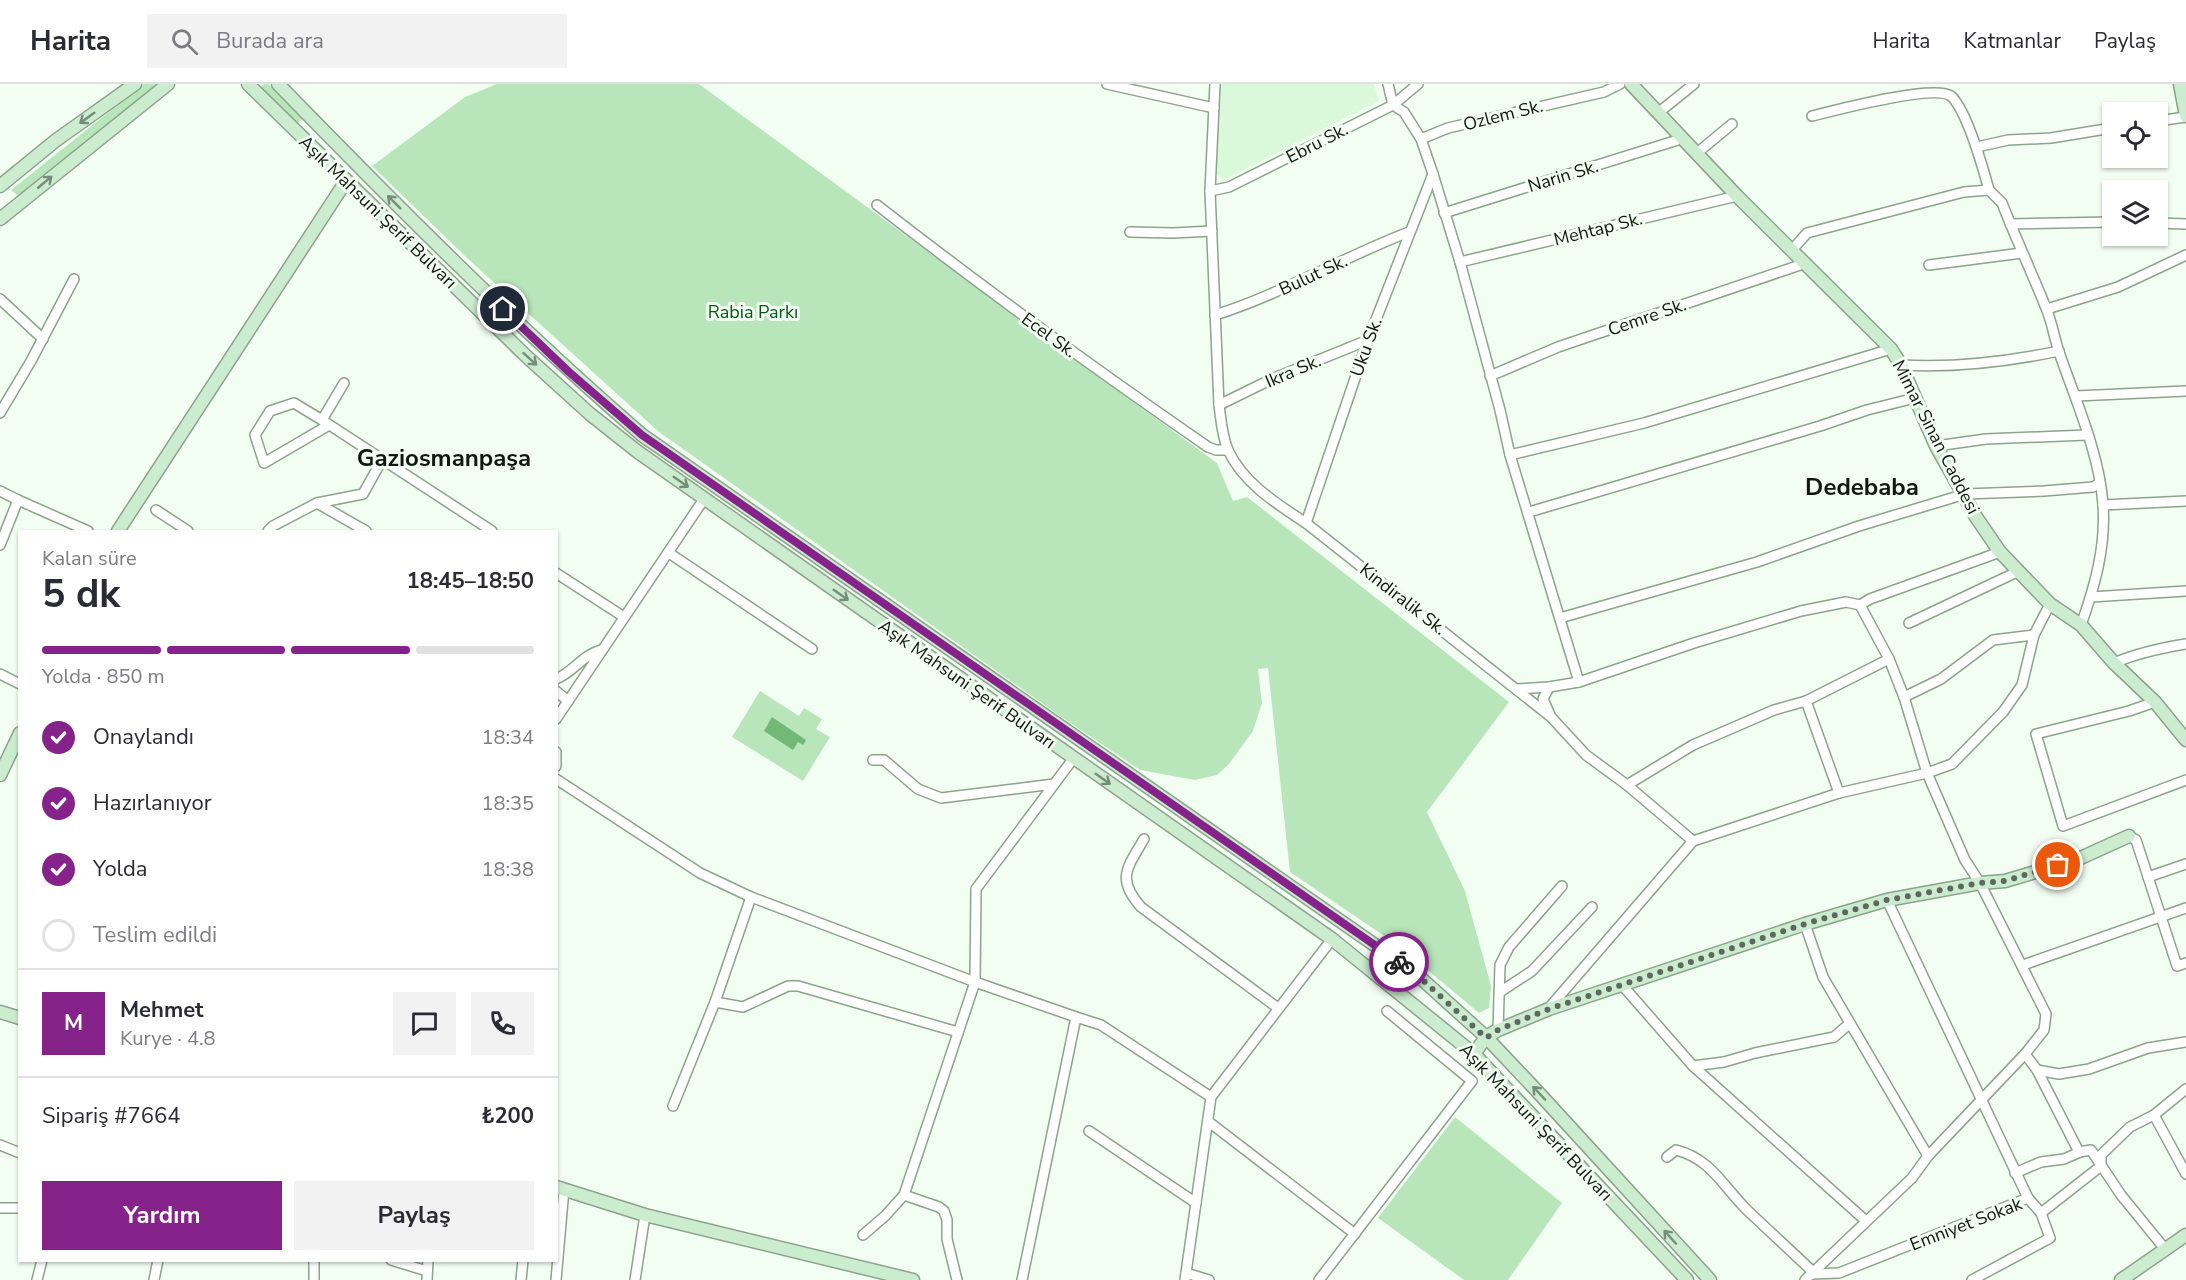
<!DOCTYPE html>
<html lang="tr">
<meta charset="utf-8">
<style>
body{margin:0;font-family:"Nunito Sans",sans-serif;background:#f2f2f3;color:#2b2b33;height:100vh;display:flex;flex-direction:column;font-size:22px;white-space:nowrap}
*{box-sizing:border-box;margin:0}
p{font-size:20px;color:#7c7c81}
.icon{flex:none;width:33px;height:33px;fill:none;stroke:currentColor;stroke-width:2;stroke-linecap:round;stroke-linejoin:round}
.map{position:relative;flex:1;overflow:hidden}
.sheet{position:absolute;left:18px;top:446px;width:540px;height:732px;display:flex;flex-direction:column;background:#fff;border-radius:0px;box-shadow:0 2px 4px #0004}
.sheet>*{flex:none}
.tools{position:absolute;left:2102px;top:18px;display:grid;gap:12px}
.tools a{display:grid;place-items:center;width:66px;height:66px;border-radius:0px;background:#fff;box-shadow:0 2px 4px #0004;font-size:30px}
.pin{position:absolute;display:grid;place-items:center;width:51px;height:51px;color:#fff;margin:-26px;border:3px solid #fff;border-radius:50%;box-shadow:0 2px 6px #0007}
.courier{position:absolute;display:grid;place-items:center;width:60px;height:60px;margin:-30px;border:4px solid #86238b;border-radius:50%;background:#fff;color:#222;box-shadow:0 2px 8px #0007}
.headline em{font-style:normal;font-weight:700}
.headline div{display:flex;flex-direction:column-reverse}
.headline{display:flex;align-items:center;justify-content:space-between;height:102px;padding:0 24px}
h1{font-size:39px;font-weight:700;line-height:45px}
.bar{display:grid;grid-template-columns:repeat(4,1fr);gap:9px 6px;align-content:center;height:72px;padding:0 24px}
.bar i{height:8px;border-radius:4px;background:#e1e1e2}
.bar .active{background:#86238b}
.bar p{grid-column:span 4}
.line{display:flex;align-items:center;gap:15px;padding:0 24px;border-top:2px solid #e1e1e2}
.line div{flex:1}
.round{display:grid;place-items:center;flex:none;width:63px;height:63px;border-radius:0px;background:#f2f2f3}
ol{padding:0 24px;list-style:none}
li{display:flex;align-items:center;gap:18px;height:66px}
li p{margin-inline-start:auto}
li .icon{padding:6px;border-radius:50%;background:#86238b;color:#fff;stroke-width:4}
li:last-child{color:#7c7c81}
li i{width:33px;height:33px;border:3px solid #e1e1e2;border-radius:50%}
.button{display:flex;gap:12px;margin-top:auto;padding:12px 24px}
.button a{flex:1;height:69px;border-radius:0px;background:#86238b;color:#fff;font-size:24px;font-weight:700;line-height:69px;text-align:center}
.button a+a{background:#f2f2f3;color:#2b2b33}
header{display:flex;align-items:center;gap:36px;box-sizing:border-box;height:84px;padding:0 30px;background:#fff;border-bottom:2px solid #e1e1e2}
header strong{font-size:28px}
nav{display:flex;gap:33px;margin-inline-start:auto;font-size:21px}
.search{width:420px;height:54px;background:#f2f2f3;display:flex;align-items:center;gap:15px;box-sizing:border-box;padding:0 21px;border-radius:0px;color:#7c7c81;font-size:22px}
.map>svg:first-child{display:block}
.built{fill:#d9f9da}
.green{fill:#b8e6ba}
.water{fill:#72b978}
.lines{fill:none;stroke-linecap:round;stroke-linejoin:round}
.street-casing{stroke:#8ca38c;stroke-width:12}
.secondary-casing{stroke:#8ca38c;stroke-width:15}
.street{stroke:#fff;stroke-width:9}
.secondary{stroke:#ccecd0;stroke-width:12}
.oneway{stroke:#778d79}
.done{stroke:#5f685f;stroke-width:6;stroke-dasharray:0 10.8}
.route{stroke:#86238b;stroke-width:8}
.labels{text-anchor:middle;stroke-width:6;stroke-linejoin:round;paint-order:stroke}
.street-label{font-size:18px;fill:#0f180f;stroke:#f3fef3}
.park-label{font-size:18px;fill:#065719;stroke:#f3fef3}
.district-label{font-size:24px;font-weight:bold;fill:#0f180f;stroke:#f3fef3}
</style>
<header>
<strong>Harita</strong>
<div class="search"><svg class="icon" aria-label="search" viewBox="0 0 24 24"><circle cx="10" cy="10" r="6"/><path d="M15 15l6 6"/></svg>Burada ara</div>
<nav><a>Harita</a><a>Katmanlar</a><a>Paylaş</a></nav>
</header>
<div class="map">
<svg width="2186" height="1196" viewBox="0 0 2186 1196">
<rect width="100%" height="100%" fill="#f3fef3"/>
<path class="built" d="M1220 0H1374L1379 17 1224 96 1215 89Z"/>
<g class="green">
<path d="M144 0H160L18 112 11 106Z"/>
<path d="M264 0H268L302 35 296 41 259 4Z"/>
<path d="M497 0H699L1217 379 1233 417 1247 413 1509 618 1427 728 1465 807 1491 902 1489 924 1479 929 1399 862 1290 788 1268 584 1258 585 1262 619 1253 647 1229 680 1217 691 1195 696 1140 686 1063 634 659 348 466 173 372 82 465 13Z"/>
<path d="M760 607 799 632 804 624 822 635 816 645 830 653 803 697 732 653Z"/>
<path d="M1455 1033 1562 1119 1508 1196H1464L1378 1134Z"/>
</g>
<path class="water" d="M772 633 806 656 803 661 798 658 793 666 764 647Z"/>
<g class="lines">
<defs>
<g id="street">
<path d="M1107 0 1214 24"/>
<path d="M1215 0 1210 107 1219 321C1221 336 1222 352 1228 366 1243 399 1277 420 1306 439L1551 633 1586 671 1627 701 1693 757 1549 924"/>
<path d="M1388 0 1393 21 1404 28 1421 55 1433 90 1460 178 1500 326 1510 371 1579 598"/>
<path d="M1658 29 1694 0"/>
<path d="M1812 32C1836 26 1934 0 1951 12 1967 27 1983 84 1989 106"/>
<path d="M2157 37 2186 33"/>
<path d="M1421 55 1448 44 1604 8 1620 0"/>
<path d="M1977 63 2008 56 2051 54 2112 44"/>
<path d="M1697 69 1732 40"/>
<path d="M1210 107 1229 103 1393 21 1418 0"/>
<path d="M877 121C985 205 1095 285 1208 363L1216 366H1228"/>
<path d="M1444 129 1681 55"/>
<path d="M2157 139 2186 140"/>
<path d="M2010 140 2112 138"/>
<path d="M1130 148 1173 149 1212 147"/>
<path d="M1792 166 1807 149 1964 108 1989 106 2002 119C2016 155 2032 189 2046 224 2052 238 2054 253 2059 268 2075 315 2100 371 2103 421 2106 462 2095 502 2081 541"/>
<path d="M1460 178 1737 112"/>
<path d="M1929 181 2022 169"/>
<path d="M0 215 43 255"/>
<path d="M2047 225 2118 203 2186 171"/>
<path d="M1215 231C1282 210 1343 173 1409 148"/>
<path d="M1901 281C1955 284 2006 278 2059 267"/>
<path d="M1490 292 1558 263 1806 179"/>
<path d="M2076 312 2186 307"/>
<path d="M1219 321 1272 295 1368 256"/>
<path d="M0 329 31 277 74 195"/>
<path d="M322 336 344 299"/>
<path d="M329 341 264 379 255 351 270 327 294 319 322 336 492 447"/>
<path d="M1936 362 1986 355 2087 351"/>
<path d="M1510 371 1644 339 1891 265"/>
<path d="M0 407 18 416"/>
<path d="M317 419 366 447"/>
<path d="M2103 421 2186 417"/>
<path d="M156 426 188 447"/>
<path d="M1529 428 1820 342 1867 326 1915 314"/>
<path d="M1306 439 1368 256 1433 90"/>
<path d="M268 447 273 442 317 419 363 410 382 376"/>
<path d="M0 461 18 416 88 447"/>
<path d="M669 469 812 565"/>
<path d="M556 489 624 533"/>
<path d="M2091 513 2186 507"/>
<path d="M1560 534 1757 478 1859 442 1965 410 2044 407 2093 403 2100 399"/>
<path d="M1909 539 2019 487"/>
<path d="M2114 579C2138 569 2161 564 2186 560"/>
<path d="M0 590 20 600"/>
<path d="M556 595C574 588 582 571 601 566"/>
<path d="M1549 603 1543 615 1550 631"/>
<path d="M1516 605 1549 603 1579 598 1694 559 1801 527 1846 518 1860 521 1870 515 2000 468"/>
<path d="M556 607 568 617"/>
<path d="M1904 613 1941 595 1993 556 2034 551"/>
<path d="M1806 617 1839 709"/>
<path d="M2155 618 2129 627 2036 650 2063 742 2186 696"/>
<path d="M556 635 704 415"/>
<path d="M556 668V682"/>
<path d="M873 676H884L918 705 941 714 1054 700"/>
<path d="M556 695 700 789 751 813 975 898 1076 933"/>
<path d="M1627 701 1693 661 1774 626 1806 617 1889 575"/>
<path d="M2129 752 2136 756 2177 882 2186 879"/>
<path d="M1144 755C1127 784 1116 795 1141 823L1278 924"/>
<path d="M1693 757 1839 709 1927 689 1904 613 1889 575 1860 521"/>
<path d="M2148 793 2186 780"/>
<path d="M1887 816 2028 1114"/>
<path d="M1805 840 1823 893 1928 1072"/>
<path d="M2023 881 2186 824"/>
<path d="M1622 901 1693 982 1866 1137"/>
<path d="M1500 908 1532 887 1592 823"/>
<path d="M715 918 743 923 788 902H798L958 948"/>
<path d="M1498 946 1500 881 1509 863 1562 802"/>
<path d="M2025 970 2037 986 2079 1068 2091 1066 2121 1111 2165 1165"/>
<path d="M1693 982 1724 978 1755 969 1834 953 1849 940"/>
<path d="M2037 986 2059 990 2089 985 2148 964 2186 958"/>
<path d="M673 1022 715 918 751 813"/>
<path d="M2154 1031 2186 1090"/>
<path d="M1209 1038 1355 1150"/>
<path d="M1089 1047 1196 1119"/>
<path d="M0 1061 20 1069"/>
<path d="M1667 1073 1676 1066C1711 1075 1722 1101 1746 1125 1768 1146 1791 1167 1813 1188"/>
<path d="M2015 1089 2041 1078 2064 1075 2080 1068"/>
<path d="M904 1111 975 898 976 805 1073 675"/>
<path d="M0 1124H20"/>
<path d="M2041 1129 2101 1082V1071L2130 1043 2154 1031 2186 1005"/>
<path d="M863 1151 885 1132 904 1111 939 1123 944 1127 947 1136V1155L957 1196"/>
<path d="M314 1176V1196"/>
<path d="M391 1176 427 1187"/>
<path d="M1186 1189 1209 1196"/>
<path d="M1811 1190 1839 1189 2028 1114 2041 1129 2050 1154 1972 1196"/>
<path d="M37 1196 42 1176"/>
<path d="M154 1196 158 1176"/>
<path d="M427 1196 428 1176"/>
<path d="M521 1196 523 1176"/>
<path d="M556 1196 564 1105"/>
<path d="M635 1196 645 1131"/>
<path d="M1022 1196 1076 933 1101 941 1211 1013"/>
<path d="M1185 1196 1211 1013 1332 855"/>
<path d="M1319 1196 1472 997 1387 927"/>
<path d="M1805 1196 1912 1094 1928 1072 2025 970 2044 946 2046 930 1980 799 1965 776 1927 689 1952 680 2003 628 2022 601 2034 551 2050 520"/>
</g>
<g id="secondary">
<path d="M248 0 526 272 590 330 638 368 1332 855 1474 970 1687 1196"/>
<path d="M278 0C396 121 514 240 642 351L1415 889 1486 953 1536 1006 1710 1196"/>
<path d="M1631 0 1737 112 1891 265 1901 281 1936 362 1976 433 2000 468 2050 520 2081 541 2114 579 2155 618 2186 656"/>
<path d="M2180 0 2186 32"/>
<path d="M0 102 55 57 135 0"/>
<path d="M0 135 168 0"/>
<path d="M118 447 346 97"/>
<path d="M0 691 20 649"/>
<path d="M0 928 20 934"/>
<path d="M1474 970 1486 953 1498 946 1549 925 1805 840 1887 816 1980 799 2005 797 2076 776 2129 752"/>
<path d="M556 1103 645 1131 913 1196"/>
<path d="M2121 1196 2186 1151"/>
</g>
</defs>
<use href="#street" class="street-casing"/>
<use href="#secondary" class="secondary-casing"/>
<use href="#street" class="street"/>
<use href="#secondary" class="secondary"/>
</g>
<defs><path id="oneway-shaft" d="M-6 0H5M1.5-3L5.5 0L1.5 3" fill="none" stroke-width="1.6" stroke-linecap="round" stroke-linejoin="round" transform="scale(1.5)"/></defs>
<g class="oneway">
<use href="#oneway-shaft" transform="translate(87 34) rotate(144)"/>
<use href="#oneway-shaft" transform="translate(45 98) rotate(-40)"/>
<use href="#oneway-shaft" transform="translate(394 118) rotate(-135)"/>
<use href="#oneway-shaft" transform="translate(530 275) rotate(42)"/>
<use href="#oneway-shaft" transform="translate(681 398) rotate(35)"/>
<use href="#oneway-shaft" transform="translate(841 511) rotate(35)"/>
<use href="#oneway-shaft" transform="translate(1103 695) rotate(35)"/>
<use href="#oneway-shaft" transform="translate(1539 1009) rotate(-133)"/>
<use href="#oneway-shaft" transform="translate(1670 1153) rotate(-132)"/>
</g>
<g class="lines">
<path class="done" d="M1399 878 1415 889 1486 954 1498 946 1549 925 1805 840 1887 816 1980 799 2005 797 2058 781"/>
<path class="route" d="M503 225 569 288 642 351 1399 878"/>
</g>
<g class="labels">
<g class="street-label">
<text transform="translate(1503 31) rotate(-14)" y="6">Ozlem Sk.</text>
<text transform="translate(1317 59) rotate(-27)" y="6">Ebru Sk.</text>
<text transform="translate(1563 92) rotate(-17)" y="6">Narin Sk.</text>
<text transform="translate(378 128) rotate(44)" y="6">Aşık Mahsuni Şerif Bulvarı</text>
<text transform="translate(1598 145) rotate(-14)" y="6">Mehtap Sk.</text>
<text transform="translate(1313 191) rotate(-25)" y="6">Bulut Sk.</text>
<text transform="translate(1647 233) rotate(-19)" y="6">Cemre Sk.</text>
<text transform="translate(1049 251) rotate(36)" y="6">Ecel Sk.</text>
<text transform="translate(1366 263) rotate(-70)" y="6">Uku Sk.</text>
<text transform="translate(1293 287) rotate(-23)" y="6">Ikra Sk.</text>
<text transform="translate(1936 353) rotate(63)" y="6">Mimar Sinan Caddesi</text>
<text transform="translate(1403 515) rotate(38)" y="6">Kindiralik Sk.</text>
<text transform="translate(967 600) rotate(35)" y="6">Aşık Mahsuni Şerif Bulvarı</text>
<text transform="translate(1536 1038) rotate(46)" y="6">Aşık Mahsuni Şerif Bulvarı</text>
<text transform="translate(1966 1140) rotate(-21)" y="6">Emniyet Sokak</text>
</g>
<g class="park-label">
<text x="753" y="234">Rabia Parkı</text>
</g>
<g class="district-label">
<text x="444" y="382">Gaziosmanpaşa</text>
<text x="1862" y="411">Dedebaba</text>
</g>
</g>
</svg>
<div class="tools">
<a><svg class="icon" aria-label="locate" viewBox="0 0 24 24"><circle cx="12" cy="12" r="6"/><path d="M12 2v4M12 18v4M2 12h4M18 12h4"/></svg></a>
<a><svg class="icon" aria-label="layers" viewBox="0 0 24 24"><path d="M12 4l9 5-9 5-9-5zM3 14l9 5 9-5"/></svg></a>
</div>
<div class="pin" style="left:2058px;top:781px;background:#ea580c"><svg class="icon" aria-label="bag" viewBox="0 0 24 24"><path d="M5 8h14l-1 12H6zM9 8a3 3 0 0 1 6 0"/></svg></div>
<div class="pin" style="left:503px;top:225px;background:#1f2937"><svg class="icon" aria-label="home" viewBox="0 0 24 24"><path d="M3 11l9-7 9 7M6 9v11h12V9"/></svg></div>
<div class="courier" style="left:1399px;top:878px"><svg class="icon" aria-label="bike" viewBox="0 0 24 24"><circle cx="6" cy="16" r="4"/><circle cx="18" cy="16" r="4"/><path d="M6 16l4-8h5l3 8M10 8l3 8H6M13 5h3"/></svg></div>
<section class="sheet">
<div class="headline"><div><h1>5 dk</h1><p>Kalan süre</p></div><em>18:45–18:50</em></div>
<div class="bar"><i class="active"></i><i class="active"></i><i class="active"></i><i></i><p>Yolda · 850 m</p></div>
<ol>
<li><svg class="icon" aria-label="check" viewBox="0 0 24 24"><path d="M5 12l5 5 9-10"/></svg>Onaylandı<p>18:34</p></li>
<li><svg class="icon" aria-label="check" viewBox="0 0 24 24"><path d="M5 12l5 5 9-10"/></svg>Hazırlanıyor<p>18:35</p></li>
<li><svg class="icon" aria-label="check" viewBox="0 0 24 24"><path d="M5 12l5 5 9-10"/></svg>Yolda<p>18:38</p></li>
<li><i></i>Teslim edildi</li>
</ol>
<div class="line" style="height:108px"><b class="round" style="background:#86238b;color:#fff">M</b><div><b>Mehmet</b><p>Kurye · 4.8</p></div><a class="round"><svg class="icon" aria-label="chat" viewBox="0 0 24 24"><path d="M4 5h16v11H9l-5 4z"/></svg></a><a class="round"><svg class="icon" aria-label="phone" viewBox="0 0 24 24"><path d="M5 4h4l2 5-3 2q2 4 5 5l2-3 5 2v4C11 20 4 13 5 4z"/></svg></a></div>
<div class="line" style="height:78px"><div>Sipariş #7664</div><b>₺200</b></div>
<div class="button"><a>Yardım</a><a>Paylaş</a></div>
</section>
</div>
